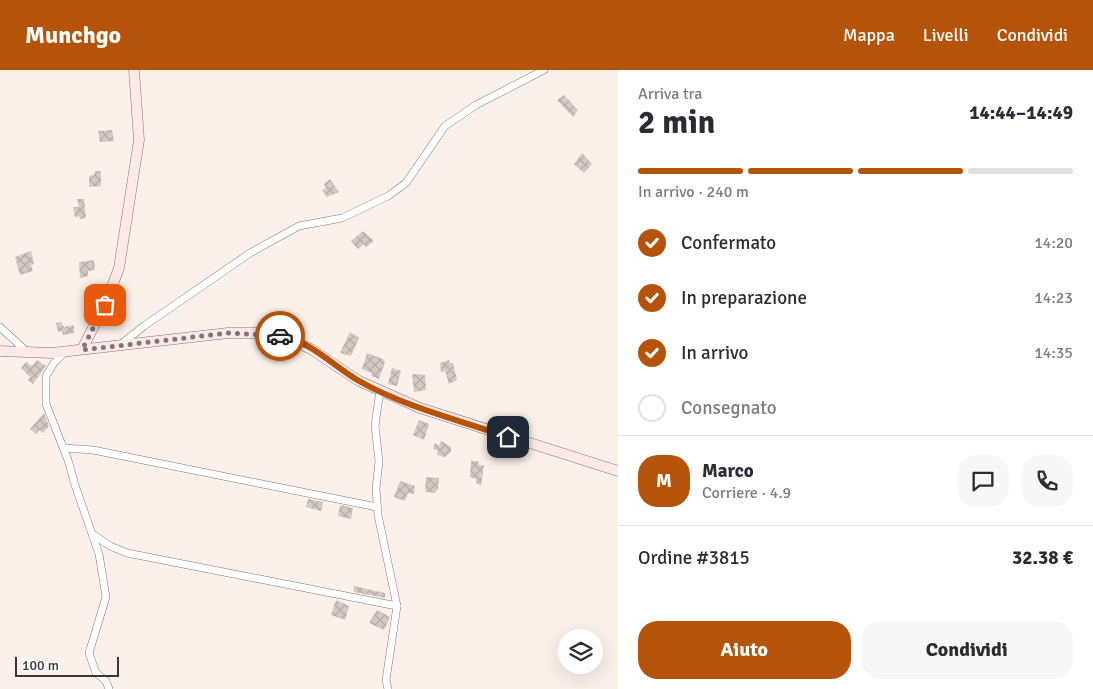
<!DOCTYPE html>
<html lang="it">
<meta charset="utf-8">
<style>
body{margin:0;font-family:Signika,sans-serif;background:#f7f7f7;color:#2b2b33;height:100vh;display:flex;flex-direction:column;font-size:19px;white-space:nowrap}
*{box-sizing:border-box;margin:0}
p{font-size:16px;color:#7c7c81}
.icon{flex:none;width:28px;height:28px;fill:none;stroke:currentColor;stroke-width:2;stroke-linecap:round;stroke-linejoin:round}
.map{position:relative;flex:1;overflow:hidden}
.side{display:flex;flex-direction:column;background:#fff;width:475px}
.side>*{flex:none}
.fabs{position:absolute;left:558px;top:559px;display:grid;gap:10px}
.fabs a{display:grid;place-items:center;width:45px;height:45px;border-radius:50%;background:#fff;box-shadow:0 5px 20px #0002;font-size:25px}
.scale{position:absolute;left:15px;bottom:12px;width:104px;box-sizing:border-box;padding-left:5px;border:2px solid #3b3634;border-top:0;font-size:14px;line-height:18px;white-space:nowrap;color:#3b3634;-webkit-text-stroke:4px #fff;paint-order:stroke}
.pin{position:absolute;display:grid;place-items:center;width:42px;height:42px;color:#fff;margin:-21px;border-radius:10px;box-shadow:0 2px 8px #0006}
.courier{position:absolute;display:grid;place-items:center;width:50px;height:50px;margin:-25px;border:4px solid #b45309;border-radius:50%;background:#fff;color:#222;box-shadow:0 1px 6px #0007}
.overview em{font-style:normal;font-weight:800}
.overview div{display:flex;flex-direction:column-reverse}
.overview{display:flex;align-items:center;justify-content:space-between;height:85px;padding:0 20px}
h1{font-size:32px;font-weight:800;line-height:38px}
.bar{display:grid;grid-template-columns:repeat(4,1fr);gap:8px 5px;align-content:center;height:60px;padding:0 20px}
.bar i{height:6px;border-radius:4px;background:#e1e1e2}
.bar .selected{background:#b45309}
.bar p{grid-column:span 4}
.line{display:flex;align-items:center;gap:12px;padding:0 20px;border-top:1px solid #e1e1e2}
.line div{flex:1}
.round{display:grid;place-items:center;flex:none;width:52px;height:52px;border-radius:20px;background:#f7f7f7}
ol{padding:0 20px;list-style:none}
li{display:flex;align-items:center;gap:15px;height:55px}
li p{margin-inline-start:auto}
li .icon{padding:5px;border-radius:50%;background:#b45309;color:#fff;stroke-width:4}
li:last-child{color:#7c7c81}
li i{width:28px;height:28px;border:2px solid #e1e1e2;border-radius:50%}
.action{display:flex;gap:10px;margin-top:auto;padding:10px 20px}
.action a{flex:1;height:58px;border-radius:20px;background:#b45309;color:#fff;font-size:20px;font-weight:800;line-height:58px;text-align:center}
.action a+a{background:#f7f7f7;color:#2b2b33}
header{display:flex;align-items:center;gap:30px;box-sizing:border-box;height:70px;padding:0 25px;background:#b45309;color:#fff}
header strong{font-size:24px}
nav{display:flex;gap:28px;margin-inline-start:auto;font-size:18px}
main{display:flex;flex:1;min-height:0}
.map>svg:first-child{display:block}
.building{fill:url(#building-cross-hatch)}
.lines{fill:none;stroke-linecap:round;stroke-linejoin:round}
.street-casing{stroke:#807670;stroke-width:8}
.secondary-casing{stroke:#807670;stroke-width:11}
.street{stroke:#fff;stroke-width:7}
.secondary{stroke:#fee9e8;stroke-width:10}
.done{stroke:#7f7774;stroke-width:5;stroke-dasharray:0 9}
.route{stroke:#b45309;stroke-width:6}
</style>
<header>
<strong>Munchgo</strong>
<nav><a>Mappa</a><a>Livelli</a><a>Condividi</a></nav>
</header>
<main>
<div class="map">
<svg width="618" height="619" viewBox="0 0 618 619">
<defs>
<pattern id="building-cross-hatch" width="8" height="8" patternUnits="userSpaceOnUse" patternTransform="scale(1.25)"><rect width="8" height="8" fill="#d4c9c3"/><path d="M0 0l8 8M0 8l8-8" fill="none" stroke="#b7ada8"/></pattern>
</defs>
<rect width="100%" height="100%" fill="#fcf1ea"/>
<g class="building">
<path d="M564 25 578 40 573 47 557 30Z"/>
<path d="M112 60 114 71 100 72 98 61Z"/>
<path d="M582 83 592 94 584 103 574 94Z"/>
<path d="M95 101H101V116L89 117V106L94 105Z"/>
<path d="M330 109 339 122 327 127 322 120 326 118 324 114Z"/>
<path d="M77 129H84L86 148 80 149 79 146 75 147 73 137H79Z"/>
<path d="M363 161 374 171 366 177 364 174 358 179 351 171Z"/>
<path d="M31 181 34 194 31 195 33 201 20 205 15 187Z"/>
<path d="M94 190 95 200 88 201V206L80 208 79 192Z"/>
<path d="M61 252 64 257 74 255V263L63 265 62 261 58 262 56 253Z"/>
<path d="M350 262 359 268 351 286 340 283Z"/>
<path d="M367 283 383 289 385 292 379 309 371 306 372 303 362 299Z"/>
<path d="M37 290 46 296 33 314 28 310 30 307 21 298 26 292 32 296Z"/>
<path d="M449 290 450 293H453L457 310 449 314 445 301 441 302 440 293Z"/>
<path d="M392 298 401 301 397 316 388 314Z"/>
<path d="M412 304 425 305 426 320 414 322Z"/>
<path d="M44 343 49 356 43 363 40 360 36 364 30 359Z"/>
<path d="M419 350 429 354 424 370 413 365Z"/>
<path d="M441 371 451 377V382L445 387 437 385 438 381 433 379 435 373 439 376Z"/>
<path d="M471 391H478L479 395H484L481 416 476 413V409L470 407Z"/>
<path d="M426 407 439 408 438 419 435 423 425 422Z"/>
<path d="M400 411 415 416 414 424 408 423 405 431 394 427Z"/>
<path d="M308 429 323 432 321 441 306 437Z"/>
<path d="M340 435 353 438 351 449 338 446Z"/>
<path d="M354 516 385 523V528L354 522Z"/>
<path d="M336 530 349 536 345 550 331 545Z"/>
<path d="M377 540 390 547 384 560 369 553Z"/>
</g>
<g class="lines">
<defs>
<g id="street">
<path d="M0 257 25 280"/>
<path d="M120 275 144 256 250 183 299 156 342 148 388 126 406 113 445 56 476 35 544 0"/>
<path d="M65 282 54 293 46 306V334L68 390 75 415 99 484 106 527 89 583 96 603 106 611 109 619"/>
<path d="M380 320 375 356 379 391 376 419 378 445 397 536 386 610 388 619"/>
<path d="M64 378 93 380 377 437"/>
<path d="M94 465 110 476 127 483 397 536"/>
</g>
<g id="secondary">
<path d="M82 279 105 235 119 198 139 70 134 0"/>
<path d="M0 281 52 283 228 263H265L284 267 311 279 359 311 420 338 618 401"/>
</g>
</defs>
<use href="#street" class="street-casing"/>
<use href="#secondary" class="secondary-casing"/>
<use href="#street" class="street"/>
<use href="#secondary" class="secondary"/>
</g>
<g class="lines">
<path class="done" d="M105 235 82 280 228 263 280 266"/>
<path class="route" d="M280 266C311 271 333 296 359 311 405 337 459 350 508 367"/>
</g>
</svg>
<div class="fabs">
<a><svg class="icon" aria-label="layers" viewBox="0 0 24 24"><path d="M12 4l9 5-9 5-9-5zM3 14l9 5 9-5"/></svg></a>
</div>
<div class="scale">100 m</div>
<div class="pin" style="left:105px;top:235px;background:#ea580c"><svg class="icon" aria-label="bag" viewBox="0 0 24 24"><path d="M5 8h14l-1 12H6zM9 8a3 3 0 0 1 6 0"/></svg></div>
<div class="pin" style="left:508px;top:367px;background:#1f2937"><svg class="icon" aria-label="home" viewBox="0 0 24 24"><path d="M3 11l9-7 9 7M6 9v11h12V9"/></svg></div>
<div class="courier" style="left:280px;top:266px"><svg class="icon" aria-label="car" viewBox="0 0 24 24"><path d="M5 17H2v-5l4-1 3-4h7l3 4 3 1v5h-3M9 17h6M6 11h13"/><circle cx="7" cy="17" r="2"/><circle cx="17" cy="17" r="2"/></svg></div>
</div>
<section class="side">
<div class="overview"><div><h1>2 min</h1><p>Arriva tra</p></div><em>14:44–14:49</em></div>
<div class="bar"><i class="selected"></i><i class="selected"></i><i class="selected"></i><i></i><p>In arrivo · 240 m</p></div>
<ol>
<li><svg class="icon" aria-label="check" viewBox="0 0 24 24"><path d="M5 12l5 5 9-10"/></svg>Confermato<p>14:20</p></li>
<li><svg class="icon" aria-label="check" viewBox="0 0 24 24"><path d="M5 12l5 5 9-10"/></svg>In preparazione<p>14:23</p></li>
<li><svg class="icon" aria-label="check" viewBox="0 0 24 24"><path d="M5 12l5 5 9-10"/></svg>In arrivo<p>14:35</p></li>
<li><i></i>Consegnato</li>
</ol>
<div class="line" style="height:90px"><b class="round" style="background:#b45309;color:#fff">M</b><div><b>Marco</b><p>Corriere · 4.9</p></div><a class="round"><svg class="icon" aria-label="chat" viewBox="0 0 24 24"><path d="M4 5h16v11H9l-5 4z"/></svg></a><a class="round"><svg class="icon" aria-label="phone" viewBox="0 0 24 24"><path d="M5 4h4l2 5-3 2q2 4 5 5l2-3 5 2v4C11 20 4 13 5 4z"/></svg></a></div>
<div class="line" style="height:65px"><div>Ordine #3815</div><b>32.38 €</b></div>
<div class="action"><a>Aiuto</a><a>Condividi</a></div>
</section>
</main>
